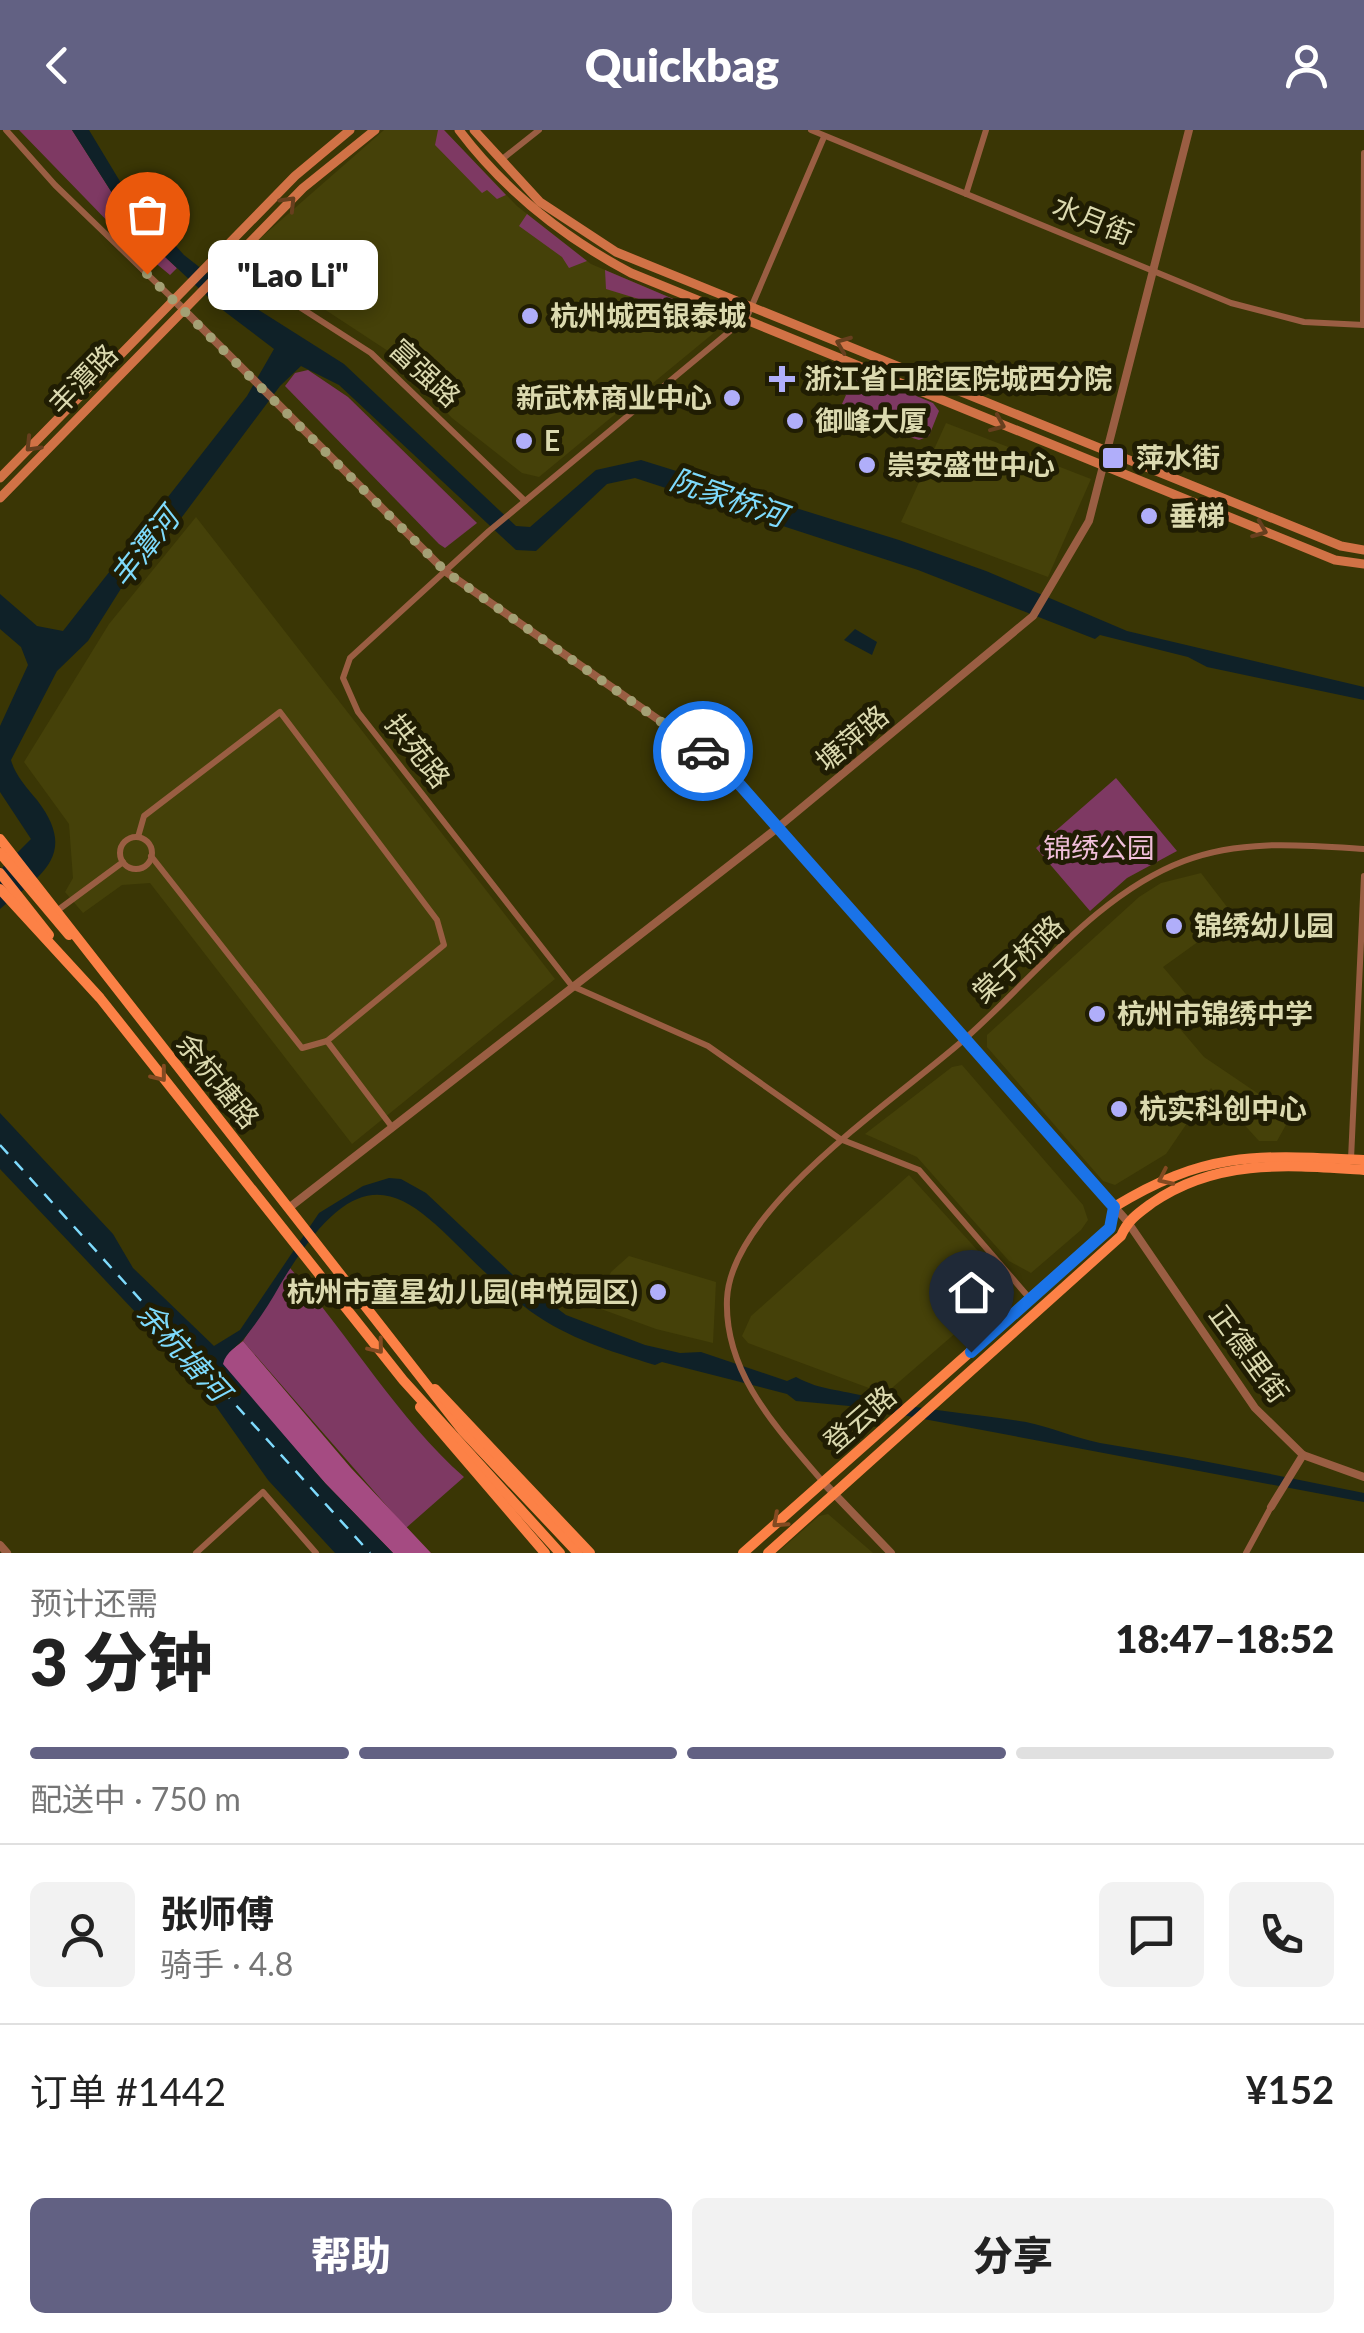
<!DOCTYPE html>
<html lang="zh">
<meta charset="utf-8">
<style>
body{margin:0;font-family:Lato,"Noto Sans SC",sans-serif;background:#f2f2f2;color:#222;height:100vh;display:flex;flex-direction:column;font-size:38px;white-space:nowrap}
*{box-sizing:border-box;margin:0}
p{font-size:32px;color:#767676}
.icon{flex:none;width:55px;height:55px;fill:none;stroke:currentColor;stroke-width:2;stroke-linecap:round;stroke-linejoin:round}
.map{position:relative;height:1423px;overflow:hidden}
.side{display:flex;flex-direction:column;background:#fff;flex:1}
.side>*{flex:none}
.pin{position:absolute;display:grid;place-items:center;width:85px;height:85px;color:#fff;margin:-102px -42px;border-radius:50% 50% 50% 0;rotate:-45deg;box-shadow:0 0 10px #0007}
.pin .icon{rotate:45deg}
.courier{position:absolute;display:grid;place-items:center;width:100px;height:100px;margin:-50px;border:8px solid #1a73e8;border-radius:50%;background:#fff;color:#222;box-shadow:0 2px 12px #0007}
.bubble{position:absolute;height:70px;border-radius:15px;background:#fff;box-shadow:0 5px 15px #0003;font-size:32px;font-weight:800;line-height:70px;text-align:center}
.summary em{font-style:normal;font-weight:800}
.summary div{display:flex;flex-direction:column-reverse}
.summary{display:flex;align-items:center;justify-content:space-between;height:170px;padding:0 30px}
h1{font-size:65px;font-weight:800;line-height:75px}
.bar{display:grid;grid-template-columns:repeat(4,1fr);gap:15px 10px;align-content:center;height:120px;padding:0 30px}
.bar i{height:12px;border-radius:8px;background:#e0e0e0}
.bar .on{background:#626183}
.bar p{grid-column:span 4}
.line{display:flex;align-items:center;gap:25px;padding:0 30px;border-top:2px solid #e0e0e0}
.line div{flex:1}
.round{display:grid;place-items:center;flex:none;width:105px;height:105px;border-radius:15px;background:#f2f2f2}
.cta{display:flex;gap:20px;margin-top:auto;padding:20px 30px}
.cta a{flex:1;height:115px;border-radius:15px;background:#626183;color:#fff;font-size:40px;font-weight:800;line-height:115px;text-align:center}
.cta a+a{background:#f2f2f2;color:#222}
header{display:flex;justify-content:space-between;align-items:center;height:130px;padding:0 30px;background:#626183;color:#fff;font-size:45px;font-weight:800}
.map>svg:first-child{display:block}
.built{fill:#454109}
.green{fill:#7e3963}
.forest{fill:#a54b82}
.water{fill:#0f2128}
.lines{fill:none;stroke-linecap:round;stroke-linejoin:round}
.ferry{stroke:#7edafc;stroke-width:2.5;stroke-dasharray:12 10;stroke-linecap:butt}
.minor{stroke:#9a5e43;stroke-width:6}
.tertiary{stroke:#9a5e43;stroke-width:8}
.secondary{stroke:#d17246;stroke-width:9}
.primary{stroke:#fc8146;stroke-width:10}
.oneway{stroke:#673f1e}
.oneway2{stroke:#834a21}
.done{stroke:#a3a074;stroke-width:10;stroke-dasharray:0 18}
.route{stroke:#1a73e8;stroke-width:12}
.poi-dot{fill:#b0aefa;stroke:#201d03;stroke-width:4}
.labels{text-anchor:middle;stroke-width:10;stroke-linejoin:round;paint-order:stroke}
.street-label{font-size:28px;fill:#dbd9af;stroke:#201d03}
.poi-label{font-size:28px;font-weight:bold;fill:#dbd9af;stroke:#201d03;text-anchor:start}
.park-label{font-size:28px;fill:#f1bfda;stroke:#201d03}
.water-label{font-size:30px;font-style:italic;fill:#7edafc;stroke:#201d03}
</style>
<header><svg class="icon" aria-label="back" viewBox="0 0 24 24"><path d="M15 5l-7 7 7 7"/></svg>Quickbag<svg class="icon" aria-label="person" viewBox="0 0 24 24"><circle cx="12" cy="8" r="4"/><path d="M4 21q1-7 8-7t8 7"/></svg></header>
<div class="map">
<svg width="1364" height="1423" viewBox="0 0 1364 1423">
<rect width="100%" height="100%" fill="#3a3605"/>
<g class="built">
<path d="M384 0H444L517 76 591 134 718 188 721 197 539 347 522 343 452 288 388 221 254 133 247 120Z"/>
<path d="M946 293 1091 349 1048 447 901 392Z"/>
<path d="M196 387 555 849 352 1014 150 753 122 755 83 783 65 762 73 748 69 694 24 632 109 494Z"/>
<path d="M1201 743 1234 786 1163 837 1196 876 1175 893 1204 927 1291 986 1277 1011H1259L1211 958 1166 1024 1115 1055 1103 1051 987 917V905L1139 767 1161 753Z"/>
<path d="M962 935 1083 1075 1088 1090 1081 1100 1031 1143 1009 1131 917 1027 865 1004 952 937Z"/>
<path d="M909 1045 1010 1156 885 1264 748 1213 742 1206 751 1186Z"/>
<path d="M629 1126 716 1152 713 1213 656 1199 601 1179 596 1173 611 1142Z"/>
<path d="M828 1384 873 1423H777L819 1386Z"/>
</g>
<g class="green">
<path d="M19 0H72L135 99 177 138 170 145 118 102Z"/>
<path d="M438 0H444L506 65 497 69 487 60 482 63 435 15Z"/>
<path d="M527 84 587 131 569 138 562 127 519 96Z"/>
<path d="M605 140 704 182 703 189 690 193 655 174 606 159Z"/>
<path d="M843 235 933 273 939 281 929 306 919 310 893 302 895 296 842 274 846 265 831 256Z"/>
<path d="M308 240 348 267 477 393 445 418 439 414 285 256 295 243Z"/>
<path d="M1116 648 1177 721 1127 748 1090 781 1036 718Z"/>
<path d="M290 1138C349 1205 398 1289 464 1347L406 1398 243 1211Z"/>
</g>
<path class="forest" d="M243 1211 351 1338 431 1423H393L325 1353 222 1235 225 1225Z"/>
<g class="water">
<path d="M72 0H89L124 58 184 125 235 165 344 234 516 396 530 397 596 340 641 330 899 410 986 441 1127 501 1364 557V570L1207 537 1188 527 1100 505 1095 509 918 440 635 348 607 354 536 421 516 420 339 255 301 236 280 256 164 411 122 457 88 511 57 541 11 630C15 645 27 658 37 670 79 725 41 745 0 779V740L31 709 0 662V596L28 535 21 517 0 499V464L37 496 63 501 247 266 274 219 220 178 135 99Z"/>
<path d="M855 499 877 512 872 525 844 510Z"/>
<path d="M0 983 113 1104 133 1138 214 1216 240 1200 319 1083 363 1056 389 1048 401 1049 426 1063 514 1146 566 1185 645 1215 680 1223 701 1222 787 1251 796 1247C822 1261 839 1259 868 1267 920 1281 973 1283 1026 1292 1051 1297 1075 1308 1100 1313 1188 1327 1276 1345 1364 1363V1372L860 1277 796 1271 787 1264 662 1232 655 1235C610 1221 569 1209 530 1181 426 1104 385 977 280 1155 270 1173 259 1190 246 1206 238 1217 226 1221 223 1234L325 1353 393 1423H335L268 1350 191 1241 0 1039Z"/>
</g>
<g class="lines">
<path class="ferry" d="M0 1015 370 1423"/>
<g class="minor">
<path d="M6 0 55 55 172 168"/>
<path d="M811 0 1231 173 1304 192 1364 195"/>
<path d="M824 7 747 187 489 401 350 528 343 548 358 582 572 856 708 916 840 1009 919 1040 1031 1170"/>
<path d="M501 30 539 0"/>
<path d="M966 64 986 0"/>
<path d="M231 133 371 223 525 371"/>
<path d="M1363 195 1364 23"/>
<path d="M138 707 144 686 280 582 437 790 444 815 327 911 302 918 151 726"/>
<circle cx="136" cy="723" r="16"/>
<path d="M58 780 123 732"/>
<path d="M327 911 392 997"/>
<path d="M1351 1029 1364 746"/>
<path d="M823 1352C778 1299 724 1244 727 1169 731 1076 903 965 968 906 1034 847 1099 763 1184 731 1241 709 1304 715 1364 719"/>
<path d="M196 1423 263 1362 316 1423"/>
<path d="M1246 1423 1271 1377"/>
</g>
<g class="tertiary">
<path d="M172 168 446 442 705 622 741 655 1127 1091 1255 1278 1303 1325 1364 1347"/>
<path d="M290 1077 776 699 1033 486 1089 391 1189 0"/>
<path d="M823 1352 891 1423"/>
<path d="M1271 1377 1303 1325"/>
<path d="M0 1415 7 1423"/>
</g>
<g class="secondary">
<path d="M459 0C505 61 563 107 631 143L1335 430 1364 434"/>
<path d="M474 0 540 72 616 122 1341 416 1364 420"/>
<path d="M0 348 295 46 350 0"/>
<path d="M0 368 303 58 375 0"/>
</g>
<g class="primary">
<path d="M0 709 462 1300 578 1423"/>
<path d="M0 723 69 805"/>
<path d="M0 743 49 805"/>
<path d="M0 759 100 868 403 1250 560 1423"/>
<path d="M435 1259 590 1423"/>
<path d="M420 1277 545 1423"/>
<path d="M743 1423 1110 1098 1114 1077C1207 1020 1259 1025 1364 1030"/>
<path d="M768 1423 1121 1106C1128 1090 1137 1084 1152 1073 1217 1028 1289 1035 1364 1040"/>
</g>
</g>
<defs><path id="oneway-chevron" d="M-2-3.5L2.5 0L-2 3.5" fill="none" stroke-width="1.6" stroke-linecap="round" stroke-linejoin="round" transform="scale(2.5)"/></defs>
<g class="oneway">
<use href="#oneway-chevron" transform="translate(289 73) rotate(-46)"/>
<use href="#oneway-chevron" transform="translate(843 214) rotate(-158)"/>
<use href="#oneway-chevron" transform="translate(998 294) rotate(23)"/>
<use href="#oneway-chevron" transform="translate(32 315) rotate(134)"/>
<use href="#oneway-chevron" transform="translate(1260 400) rotate(22)"/>
</g>
<g class="oneway2">
<use href="#oneway-chevron" transform="translate(160 945) rotate(52)"/>
<use href="#oneway-chevron" transform="translate(1165 1048) rotate(155)"/>
<use href="#oneway-chevron" transform="translate(377 1217) rotate(51)"/>
<use href="#oneway-chevron" transform="translate(779 1391) rotate(138)"/>
</g>
<g class="lines">
<path class="done" d="M147 144 446 442 703 621"/>
<path class="route" d="M703 621 741 656 1114 1077 1110 1098 971 1222"/>
</g>
<g class="poi-dot">
<circle cx="530" cy="186" r="10"/>
<path d="M777 234h10v10h10v10h-10v10h-10v-10h-10v-10h10z"/>
<circle cx="732" cy="268" r="10"/>
<circle cx="795" cy="291" r="10"/>
<circle cx="524" cy="311" r="10"/>
<rect x="1101" y="316" width="24" height="24" rx="5"/>
<circle cx="867" cy="335" r="10"/>
<circle cx="1149" cy="386" r="10"/>
<circle cx="1174" cy="796" r="10"/>
<circle cx="1097" cy="884" r="10"/>
<circle cx="1119" cy="979" r="10"/>
<circle cx="658" cy="1162" r="10"/>
</g>
<g class="labels">
<g class="street-label">
<text transform="translate(1093 90) rotate(22)" y="10">水月街</text>
<text transform="translate(425 243) rotate(43)" y="10">富强路</text>
<text transform="translate(83 249) rotate(-46)" y="10">丰潭路</text>
<text transform="translate(852 608) rotate(-40)" y="10">塘萍路</text>
<text transform="translate(418 621) rotate(52)" y="10">拱苑路</text>
<text transform="translate(1018 829) rotate(-43)" y="10">棠子桥路</text>
<text transform="translate(218 951) rotate(51)" y="10">余杭塘路</text>
<text transform="translate(1249 1224) rotate(54)" y="10">正德里街</text>
<text transform="translate(860 1289) rotate(-41)" y="10">登云路</text>
</g>
<g class="poi-label">
<text x="550" y="196">杭州城西银泰城</text>
<text x="804" y="259">浙江省口腔医院城西分院</text>
<text x="712" y="278" text-anchor="end">新武林商业中心</text>
<text x="815" y="301">御峰大厦</text>
<text x="544" y="321">E</text>
<text x="1136" y="338">萍水街</text>
<text x="887" y="345">崇安盛世中心</text>
<text x="1169" y="396">垂梯</text>
<text x="1194" y="806">锦绣幼儿园</text>
<text x="1117" y="894">杭州市锦绣中学</text>
<text x="1139" y="989">杭实科创中心</text>
<text x="638" y="1172" text-anchor="end">杭州市童星幼儿园(申悦园区)</text>
</g>
<g class="park-label">
<text x="1099" y="728">锦绣公园</text>
</g>
<g class="water-label">
<text transform="translate(728 368) rotate(19)" y="10">阮家桥河</text>
<text transform="translate(145 418) rotate(-52)" y="10">丰潭河</text>
<text transform="translate(183 1222) rotate(48)" y="10">余杭塘河</text>
</g>
</g>
</svg>
<div class="pin" style="left:147px;top:144px;background:#ea580c"><svg class="icon" aria-label="bag" viewBox="0 0 24 24"><path d="M5 8h14l-1 12H6zM9 8a3 3 0 0 1 6 0"/></svg></div>
<div class="pin" style="left:971px;top:1222px;background:#1f2937"><svg class="icon" aria-label="home" viewBox="0 0 24 24"><path d="M3 11l9-7 9 7M6 9v11h12V9"/></svg></div>
<div class="courier" style="left:703px;top:621px"><svg class="icon" aria-label="car" viewBox="0 0 24 24"><path d="M5 17H2v-5l4-1 3-4h7l3 4 3 1v5h-3M9 17h6M6 11h13"/><circle cx="7" cy="17" r="2"/><circle cx="17" cy="17" r="2"/></svg></div>
<div class="bubble" style="left:208px;top:110px;width:170px">&quot;Lao Li&quot;</div>
</div>
<section class="side">
<div class="summary"><div><h1>3 分钟</h1><p>预计还需</p></div><em>18:47–18:52</em></div>
<div class="bar"><i class="on"></i><i class="on"></i><i class="on"></i><i></i><p>配送中 · 750 m</p></div>
<div class="line" style="height:180px"><a class="round"><svg class="icon" aria-label="person" viewBox="0 0 24 24"><circle cx="12" cy="8" r="4"/><path d="M4 21q1-7 8-7t8 7"/></svg></a><div><b>张师傅</b><p>骑手 · 4.8</p></div><a class="round"><svg class="icon" aria-label="chat" viewBox="0 0 24 24"><path d="M4 5h16v11H9l-5 4z"/></svg></a><a class="round"><svg class="icon" aria-label="phone" viewBox="0 0 24 24"><path d="M5 4h4l2 5-3 2q2 4 5 5l2-3 5 2v4C11 20 4 13 5 4z"/></svg></a></div>
<div class="line" style="height:130px"><div>订单 #1442</div><b>¥152</b></div>
<div class="cta"><a>帮助</a><a>分享</a></div>
</section>
